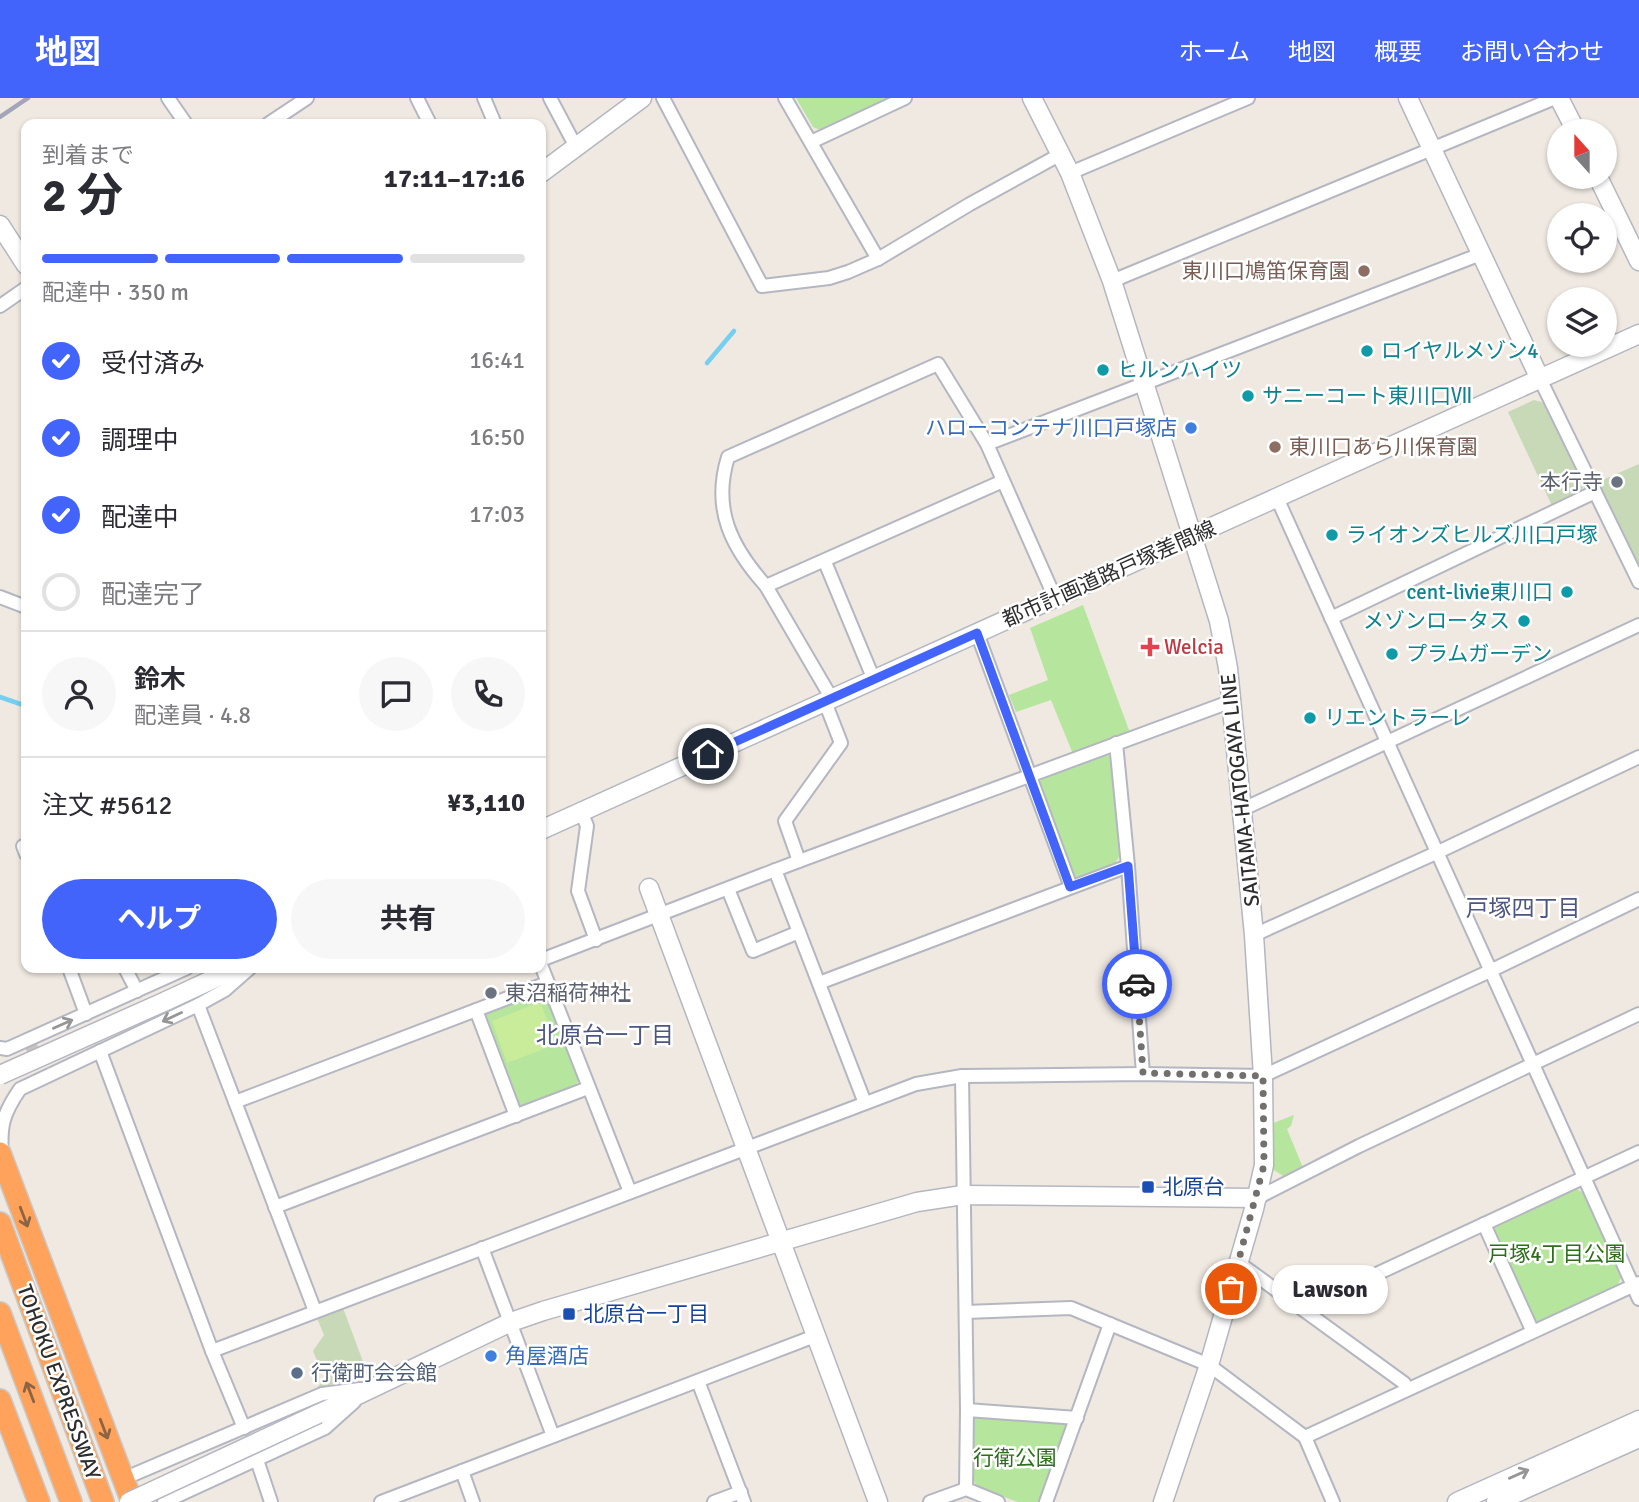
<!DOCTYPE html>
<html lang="ja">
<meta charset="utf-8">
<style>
body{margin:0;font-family:Signika,"Noto Sans JP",sans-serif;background:#f7f7f7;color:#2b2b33;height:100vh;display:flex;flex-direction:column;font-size:26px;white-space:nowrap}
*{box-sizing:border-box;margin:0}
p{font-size:23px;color:#7c7c81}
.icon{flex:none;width:38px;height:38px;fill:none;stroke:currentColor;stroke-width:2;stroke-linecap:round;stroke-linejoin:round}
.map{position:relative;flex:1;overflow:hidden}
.drawer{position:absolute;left:21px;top:21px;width:525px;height:854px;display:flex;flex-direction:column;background:#fff;border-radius:14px;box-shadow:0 2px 5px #0004}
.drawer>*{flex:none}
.needle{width:46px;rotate:339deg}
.fabs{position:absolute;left:1547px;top:21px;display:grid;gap:14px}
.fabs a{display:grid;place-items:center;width:70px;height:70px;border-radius:50%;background:#fff;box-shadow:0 2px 5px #0004;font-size:35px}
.pin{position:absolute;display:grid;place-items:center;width:60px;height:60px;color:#fff;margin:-30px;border:4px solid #fff;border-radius:50%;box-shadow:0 2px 7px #0007}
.courier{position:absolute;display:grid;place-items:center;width:70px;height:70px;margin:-35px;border:5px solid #4264fb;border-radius:50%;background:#fff;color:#222;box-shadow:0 2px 9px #0007}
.bubble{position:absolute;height:49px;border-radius:24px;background:#fff;box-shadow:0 2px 5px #0004;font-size:23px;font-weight:700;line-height:49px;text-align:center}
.overview em{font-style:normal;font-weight:700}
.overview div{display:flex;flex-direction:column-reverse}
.overview{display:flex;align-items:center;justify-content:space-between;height:119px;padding:0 21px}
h1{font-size:46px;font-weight:700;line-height:52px}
.bar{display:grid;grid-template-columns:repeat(4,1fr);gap:10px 7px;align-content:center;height:84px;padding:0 21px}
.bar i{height:9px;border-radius:5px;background:#e1e1e2}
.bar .current{background:#4264fb}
.bar p{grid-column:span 4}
.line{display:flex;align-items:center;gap:18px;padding:0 21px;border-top:2px solid #e1e1e2}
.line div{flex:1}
.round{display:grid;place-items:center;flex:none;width:74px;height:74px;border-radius:37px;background:#f7f7f7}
ol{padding:0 21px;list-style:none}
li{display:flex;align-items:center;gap:21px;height:77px}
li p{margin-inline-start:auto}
li .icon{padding:7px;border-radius:50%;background:#4264fb;color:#fff;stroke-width:4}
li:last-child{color:#7c7c81}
li i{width:38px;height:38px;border:4px solid #e1e1e2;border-radius:50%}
.primary-button{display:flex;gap:14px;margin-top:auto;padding:14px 21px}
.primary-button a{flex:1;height:80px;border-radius:42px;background:#4264fb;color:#fff;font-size:28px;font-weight:700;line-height:80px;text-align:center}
.primary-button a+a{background:#f7f7f7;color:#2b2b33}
header{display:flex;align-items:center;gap:42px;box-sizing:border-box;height:98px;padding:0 35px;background:#4264fb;color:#fff}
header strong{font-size:33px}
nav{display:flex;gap:38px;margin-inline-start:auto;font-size:24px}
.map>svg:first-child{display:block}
.green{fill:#b6e59e}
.cemetery{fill:#c8d9b8}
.pitch{fill:#c9ec9a}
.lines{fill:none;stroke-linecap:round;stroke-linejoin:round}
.stream{stroke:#75cff0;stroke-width:4.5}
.street-tunnel{stroke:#c8c4bd;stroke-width:12;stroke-dasharray:12 6;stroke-linecap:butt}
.street-casing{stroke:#b4b7c1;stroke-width:16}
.secondary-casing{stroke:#b4b7c1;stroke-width:21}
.highway-casing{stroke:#c9c9c9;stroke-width:24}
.street{stroke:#fff;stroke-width:12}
.secondary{stroke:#fff;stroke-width:18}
.highway{stroke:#ffa35c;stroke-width:21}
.rail{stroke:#a3a6b8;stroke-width:4.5}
.secondary-bridge-casing{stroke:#b4b7c1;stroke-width:21;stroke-linecap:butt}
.secondary-bridge{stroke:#fff;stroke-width:18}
.oneway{stroke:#969696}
.oneway2{stroke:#8c6343}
.done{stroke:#726f6d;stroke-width:7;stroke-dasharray:0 12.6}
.route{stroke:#4264fb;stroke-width:9}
.education-dot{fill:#8d6e63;stroke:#fff;stroke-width:2.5}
.culture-dot{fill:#0f9aa8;stroke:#fff;stroke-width:2.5}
.shop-dot{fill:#3f7fe0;stroke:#fff;stroke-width:2.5}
.worship-dot{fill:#6b7280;stroke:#fff;stroke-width:2.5}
.health-dot{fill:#e0444e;stroke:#fff;stroke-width:2.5}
.transit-dot{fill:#1a4fb4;stroke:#fff;stroke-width:2.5}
.service-dot{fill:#5c6f8a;stroke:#fff;stroke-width:2.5}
.labels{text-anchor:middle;stroke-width:5;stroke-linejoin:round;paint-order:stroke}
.education-label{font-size:21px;fill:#785e54;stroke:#fff;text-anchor:end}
.culture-label{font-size:21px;fill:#0d838f;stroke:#fff;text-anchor:start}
.shop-label{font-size:21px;fill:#366cbe;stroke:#fff;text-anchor:end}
.worship-label{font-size:21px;fill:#5b616d;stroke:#fff;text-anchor:end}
.street-label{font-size:21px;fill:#2e2e2e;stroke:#fff}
.health-label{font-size:21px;fill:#be3a42;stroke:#fff;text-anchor:start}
.transit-label{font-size:21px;fill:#164399;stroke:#fff;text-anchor:start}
.park-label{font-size:21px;fill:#2c6e1b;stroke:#fff}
.service-label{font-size:21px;fill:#4e5e75;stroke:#fff;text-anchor:start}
.neighbourhood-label{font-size:23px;fill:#4d5680;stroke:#fff}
</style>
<header>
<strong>地図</strong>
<nav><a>ホーム</a><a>地図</a><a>概要</a><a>お問い合わせ</a></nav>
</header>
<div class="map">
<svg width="1639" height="1404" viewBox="0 0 1639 1404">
<rect width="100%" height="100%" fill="#efe9e1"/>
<g class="green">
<path d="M796 0H890L889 2 820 32 813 29Z"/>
<path d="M1083 507 1130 635 1073 656 1051 602 1016 614 1009 597 1048 582 1030 530Z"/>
<path d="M1106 654 1113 663 1121 756 1115 765 1078 780 1073 777 1038 687 1042 680Z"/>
<path d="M538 894 549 900 580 978 576 988 519 1010 482 923 485 915Z"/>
<path d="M1294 1017 1291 1028 1287 1031 1304 1072 1286 1080 1274 1072 1271 1026Z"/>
<path d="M1573 1089 1584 1095 1621 1180 1616 1190 1537 1226 1532 1223 1492 1132 1495 1126Z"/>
<path d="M980 1314 1067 1322 1070 1329 1045 1404H1018L979 1390 971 1380 972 1319Z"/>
</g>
<g class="cemetery">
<path d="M1534 302 1545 305 1584 386 1580 398 1553 410 1508 314Z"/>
<path d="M1639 366V468L1637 469 1598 384Z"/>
<path d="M343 1210 368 1277 317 1290 328 1276 322 1269 320 1270 313 1253 324 1237 317 1220Z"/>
</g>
<path class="pitch" d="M540 904 557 946 507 965 492 923Z"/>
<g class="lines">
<g class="stream">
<path d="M707 265 734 233"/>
<path d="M0 599 26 608"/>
</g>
<path class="street-tunnel" d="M28 941 45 979"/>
<defs>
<g id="street">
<path d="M168 0 186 26"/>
<path d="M417 0 430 26"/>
<path d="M484 0 495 26"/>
<path d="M550 0 576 49"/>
<path d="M663 0 762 188 829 180 848 174 878 161 970 106 1061 56"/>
<path d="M785 0 878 161"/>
<path d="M268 26 307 0"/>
<path d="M811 44 905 0"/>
<path d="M1070 75 1248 0"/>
<path d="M1112 183 1555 0"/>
<path d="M0 208 26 190"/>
<path d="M1540 281 1639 484"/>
<path d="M987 346 1481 156"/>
<path d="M1277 400 1639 1201"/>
<path d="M825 464 874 582"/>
<path d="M766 488 1003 383"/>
<path d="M0 499 26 509"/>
<path d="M1331 520 1595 394"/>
<path d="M977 535 1071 789"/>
<path d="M832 601 766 488C731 449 712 411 728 359L938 266 987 346 1055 500"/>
<path d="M1116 645 1128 768 1143 976"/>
<path d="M1243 711 1639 527"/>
<path d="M581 713 587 728 578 793 596 842"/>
<path d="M23 748 26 756"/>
<path d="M799 763 785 723 841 645 825 604"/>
<path d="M775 772 865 1005"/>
<path d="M728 791 753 853 799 834"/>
<path d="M1254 837 1436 755 1639 659"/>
<path d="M541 862 799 763 1232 603"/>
<path d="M541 867 630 1094"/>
<path d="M69 870 86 916"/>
<path d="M125 870 137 893"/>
<path d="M819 885 1128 768"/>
<path d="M198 907 315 1213"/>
<path d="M476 912 516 1018"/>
<path d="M0 950 7 951 187 870"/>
<path d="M100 953 212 1253 244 1330"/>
<path d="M962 978 967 1312 966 1391"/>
<path d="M235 1004 547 885"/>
<path d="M2 1060C0 1029 2 1017 20 991L198 907 225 892 250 870"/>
<path d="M1257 1100 1359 1048 1639 916"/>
<path d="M275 1109 588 990"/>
<path d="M1484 1126 1532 1232"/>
<path d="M482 1150 553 1338"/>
<path d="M1239 1165 1404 1285 1407 1291"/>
<path d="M1305 1211 1312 1206 1639 1054"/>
<path d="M966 1214 1071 1210 1209 1267 1305 1339 1333 1404"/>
<path d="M212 1253 916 986 962 978 1143 976 1263 978 1490 873 1639 801"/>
<path d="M698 1283 744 1404"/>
<path d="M967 1312 1077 1320"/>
<path d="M1305 1339 1639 1185"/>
<path d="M257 1362 271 1404"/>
<path d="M462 1373 473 1404"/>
<path d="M123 1381 322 1296 360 1291"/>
<path d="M164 1404 325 1330 354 1304"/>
<path d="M381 1404 815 1238"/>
<path d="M714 1404 741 1394"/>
<path d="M930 1404 966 1391 998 1404"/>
<path d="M1046 1404 1110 1226"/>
</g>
<g id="secondary">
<path d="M1032 0 1070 75 1112 183 1219 523 1228 570 1254 837 1263 978 1264 1067 1254 1111 1209 1267 1163 1404"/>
<path d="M1408 0 1540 281"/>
<path d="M1559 0 1576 33"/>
<path d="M541 75 642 0"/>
<path d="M1598 79 1639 163"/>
<path d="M0 127 26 167"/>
<path d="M541 732 1639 236"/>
<path d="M649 790 878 1404"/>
<path d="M166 903 237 870"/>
<path d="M318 1316 511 1224 543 1213 917 1104 963 1097 1257 1100"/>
<path d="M1457 1404 1639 1322"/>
<path d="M1496 1404 1639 1340"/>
</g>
<g id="highway">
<path d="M0 1055 132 1404"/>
<path d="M0 1125 103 1404"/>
<path d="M0 1215 71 1404"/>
<path d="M0 1302 39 1404"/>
</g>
</defs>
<use href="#street" class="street-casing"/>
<use href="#secondary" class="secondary-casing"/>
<use href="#highway" class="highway-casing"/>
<use href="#street" class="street"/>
<use href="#secondary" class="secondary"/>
<use href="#highway" class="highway"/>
<path class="rail" d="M0 19 28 0"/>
<defs>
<g id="secondary-bridge">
<path d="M0 977 166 903"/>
<path d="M129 1404 318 1316"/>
</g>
</defs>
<use href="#secondary-bridge" class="secondary-bridge-casing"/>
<use href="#secondary-bridge" class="secondary-bridge"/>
</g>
<defs><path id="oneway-shaft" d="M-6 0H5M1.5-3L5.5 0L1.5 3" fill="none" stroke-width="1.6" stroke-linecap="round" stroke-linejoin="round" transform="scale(1.75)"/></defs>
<g class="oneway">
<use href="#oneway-shaft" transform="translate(172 919) rotate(155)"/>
<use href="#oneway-shaft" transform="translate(63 926) rotate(-24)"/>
<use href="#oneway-shaft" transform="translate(1519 1376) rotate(-24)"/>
</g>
<g class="oneway2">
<use href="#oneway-shaft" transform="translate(24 1119) rotate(69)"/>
<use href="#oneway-shaft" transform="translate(30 1294) rotate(-111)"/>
<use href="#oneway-shaft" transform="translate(104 1331) rotate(69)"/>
</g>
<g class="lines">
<path class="done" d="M1137 886 1143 975 1263 978 1264 1067 1231 1191"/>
<path class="route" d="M708 656 977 535 1070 789 1128 768 1137 886"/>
</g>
<g class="education-dot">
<circle cx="1364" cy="173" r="7"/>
<circle cx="1275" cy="349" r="7"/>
</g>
<g class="culture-dot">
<circle cx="1367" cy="253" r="7"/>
<circle cx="1103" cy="272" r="7"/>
<circle cx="1248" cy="298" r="7"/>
<circle cx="1332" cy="437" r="7"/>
<circle cx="1567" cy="494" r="7"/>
<circle cx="1524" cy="523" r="7"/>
<circle cx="1392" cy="556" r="7"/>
<circle cx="1310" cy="620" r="7"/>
</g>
<g class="shop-dot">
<circle cx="1191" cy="330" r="7"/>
<circle cx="491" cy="1258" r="7"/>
</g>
<g class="worship-dot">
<circle cx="1617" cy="384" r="7"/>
<circle cx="491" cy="895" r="7"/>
</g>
<path class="health-dot" d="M1146.5 538.5h7v7h7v7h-7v7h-7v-7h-7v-7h7z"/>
<g class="transit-dot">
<rect x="1141" y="1082" width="14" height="14" rx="3.5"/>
<rect x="562" y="1209" width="14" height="14" rx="3.5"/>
</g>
<circle class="service-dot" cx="297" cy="1275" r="7"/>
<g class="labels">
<g class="education-label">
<text x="1350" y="180">東川口鳩笛保育園</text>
<text x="1289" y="356" text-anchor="start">東川口あら川保育園</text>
</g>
<g class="culture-label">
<text x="1381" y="260">ロイヤルメゾン4</text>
<text x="1117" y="279">ヒルンハイツ</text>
<text x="1262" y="305">サニーコート東川口Ⅶ</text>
<text x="1346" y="444">ライオンズヒルズ川口戸塚</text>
<text x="1553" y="501" text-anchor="end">cent-livie東川口</text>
<text x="1510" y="530" text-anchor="end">メゾンロータス</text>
<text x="1406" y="563">プラムガーデン</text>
<text x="1324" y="627">リエントラーレ</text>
</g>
<g class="shop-label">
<text x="1177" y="337">ハローコンテナ川口戸塚店</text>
<text x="505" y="1265" text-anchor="start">角屋酒店</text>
</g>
<g class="worship-label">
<text x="1603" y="391">本行寺</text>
<text x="505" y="902" text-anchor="start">東沼稲荷神社</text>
</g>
<g class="street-label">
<text transform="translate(1109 476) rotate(-24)" y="7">都市計画道路戸塚差間線</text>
<text transform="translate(1240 692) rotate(-96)" y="7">SAITAMA-HATOGAYA LINE</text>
<text transform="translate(59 1284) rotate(70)" y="7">TOHOKU EXPRESSWAY</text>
</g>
<g class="health-label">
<text x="1164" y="556">Welcia</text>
</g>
<g class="transit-label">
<text x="1162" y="1096">北原台</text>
<text x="583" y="1223">北原台一丁目</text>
</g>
<g class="park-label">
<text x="1557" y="1163">戸塚4丁目公園</text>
<text x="1015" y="1367">行衛公園</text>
</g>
<g class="service-label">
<text x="311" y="1282">行衛町会会館</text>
</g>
<g class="neighbourhood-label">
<text x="1523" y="818">戸塚四丁目</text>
<text x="605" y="945">北原台一丁目</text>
</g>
</g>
</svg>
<div class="fabs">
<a><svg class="needle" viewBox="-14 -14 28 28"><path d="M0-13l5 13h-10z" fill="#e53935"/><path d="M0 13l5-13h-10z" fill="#7c7c81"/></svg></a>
<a><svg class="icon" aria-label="locate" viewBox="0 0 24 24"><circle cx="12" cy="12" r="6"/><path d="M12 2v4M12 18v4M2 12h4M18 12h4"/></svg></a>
<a><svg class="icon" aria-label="layers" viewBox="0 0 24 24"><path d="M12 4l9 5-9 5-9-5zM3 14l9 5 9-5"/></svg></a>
</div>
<div class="pin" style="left:1231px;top:1191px;background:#ea580c"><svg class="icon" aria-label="bag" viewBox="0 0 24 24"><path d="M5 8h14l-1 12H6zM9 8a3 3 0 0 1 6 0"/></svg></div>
<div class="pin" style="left:708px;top:656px;background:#1f2937"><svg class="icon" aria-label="home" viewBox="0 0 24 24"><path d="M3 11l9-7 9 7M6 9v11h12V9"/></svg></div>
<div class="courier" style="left:1137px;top:886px"><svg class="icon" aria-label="car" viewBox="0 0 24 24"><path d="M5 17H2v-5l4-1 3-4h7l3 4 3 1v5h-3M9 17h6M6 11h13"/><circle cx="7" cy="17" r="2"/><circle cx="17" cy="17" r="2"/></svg></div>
<div class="bubble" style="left:1272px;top:1167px;width:116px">Lawson</div>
<section class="drawer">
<div class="overview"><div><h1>2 分</h1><p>到着まで</p></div><em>17:11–17:16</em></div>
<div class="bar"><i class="current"></i><i class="current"></i><i class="current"></i><i></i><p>配達中 · 350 m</p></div>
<ol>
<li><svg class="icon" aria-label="check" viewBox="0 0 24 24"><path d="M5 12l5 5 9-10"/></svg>受付済み<p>16:41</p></li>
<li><svg class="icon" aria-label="check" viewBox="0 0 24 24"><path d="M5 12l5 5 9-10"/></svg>調理中<p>16:50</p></li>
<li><svg class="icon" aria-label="check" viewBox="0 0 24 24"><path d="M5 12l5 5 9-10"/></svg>配達中<p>17:03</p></li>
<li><i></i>配達完了</li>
</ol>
<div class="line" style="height:126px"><a class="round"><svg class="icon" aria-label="person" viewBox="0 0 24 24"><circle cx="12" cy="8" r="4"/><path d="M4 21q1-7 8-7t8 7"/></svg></a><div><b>鈴木</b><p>配達員 · 4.8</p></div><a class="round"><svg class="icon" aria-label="chat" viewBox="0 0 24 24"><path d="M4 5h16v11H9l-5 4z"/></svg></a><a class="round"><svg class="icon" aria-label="phone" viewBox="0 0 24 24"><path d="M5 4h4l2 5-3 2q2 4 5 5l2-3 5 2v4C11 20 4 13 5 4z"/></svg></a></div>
<div class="line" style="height:91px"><div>注文 #5612</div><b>¥3,110</b></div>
<div class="primary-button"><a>ヘルプ</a><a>共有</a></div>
</section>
</div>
